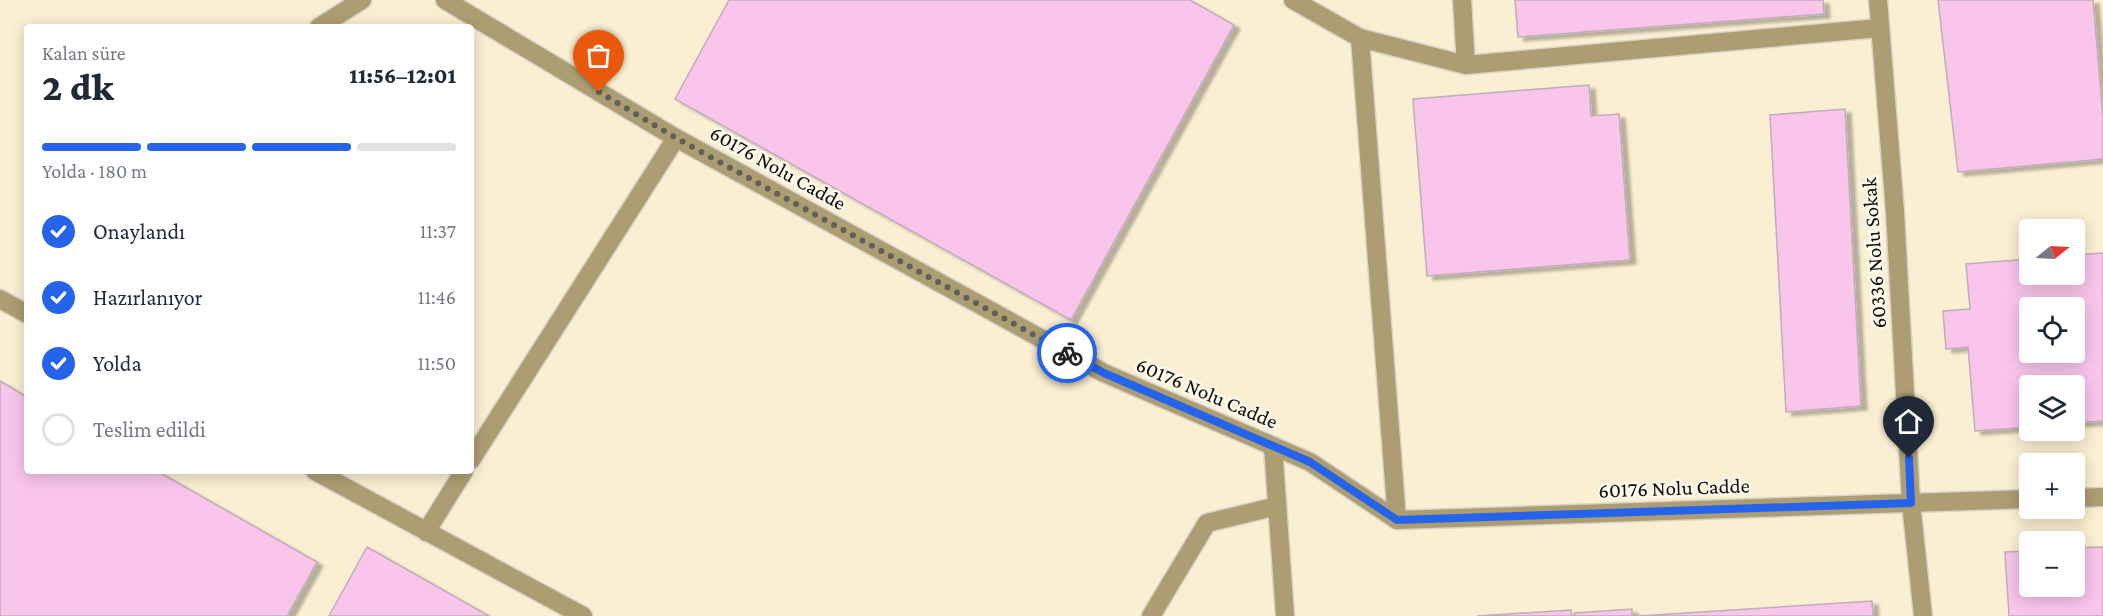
<!DOCTYPE html>
<html lang="tr">
<meta charset="utf-8">
<style>
body{margin:0;font-family:"Crimson Pro",serif;background:#f6f6f7;color:#1f2937;height:100vh;display:flex;flex-direction:column;font-size:22px;white-space:nowrap}
*{box-sizing:border-box;margin:0}
p{font-size:20px;color:#747a83}
.icon{flex:none;width:33px;height:33px;fill:none;stroke:currentColor;stroke-width:2;stroke-linecap:round;stroke-linejoin:round}
.map{position:relative;flex:1;overflow:hidden}
.sheet{position:absolute;left:24px;top:24px;width:450px;height:450px;display:flex;flex-direction:column;background:#fff;border-radius:6px;box-shadow:0 3px 15px #0003}
.sheet>*{flex:none}
.needle{width:39px;rotate:72deg}
.fabs{position:absolute;left:2019px;top:219px;display:grid;gap:12px}
.fabs a{display:grid;place-items:center;width:66px;height:66px;border-radius:6px;background:#fff;box-shadow:0 3px 15px #0003;font-size:30px}
.pin{position:absolute;display:grid;place-items:center;width:51px;height:51px;color:#fff;margin:-62px -26px;border-radius:50% 50% 50% 0;rotate:-45deg;box-shadow:0 0 6px #0007}
.pin .icon{rotate:45deg}
.courier{position:absolute;display:grid;place-items:center;width:60px;height:60px;margin:-30px;border:4px solid #2563eb;border-radius:50%;background:#fff;color:#222;box-shadow:0 2px 8px #0007}
.summary em{font-style:normal;font-weight:800}
.summary div{display:flex;flex-direction:column-reverse}
.summary{display:flex;align-items:center;justify-content:space-between;height:102px;padding:0 18px}
h1{font-size:39px;font-weight:800;line-height:45px}
.bar{display:grid;grid-template-columns:repeat(4,1fr);gap:9px 6px;align-content:center;height:72px;padding:0 18px}
.bar i{height:8px;border-radius:4px;background:#e0e1e3}
.bar .on{background:#2563eb}
.bar p{grid-column:span 4}
ol{padding:0 18px;list-style:none}
li{display:flex;align-items:center;gap:18px;height:66px}
li p{margin-inline-start:auto}
li .icon{padding:6px;border-radius:50%;background:#2563eb;color:#fff;stroke-width:4}
li:last-child{color:#747a83}
li i{width:33px;height:33px;border:3px solid #e0e1e3;border-radius:50%}
.map>svg:first-child{display:block}
.built{fill:#faefd2;fill-rule:evenodd}
.building{fill:#f9c5eb;stroke:#c0acba;stroke-width:1.5;fill-rule:evenodd;filter:url(#shadow)}
.lines{fill:none;stroke-linecap:round;stroke-linejoin:round}
.lane-casing{stroke:#d8d4c8;stroke-width:21}
.street-casing{stroke:#d8d4c8;stroke-width:21}
.lane{stroke:#ad9d72;stroke-width:18}
.street{stroke:#ad9d72;stroke-width:18}
.done{stroke:#625f56;stroke-width:6;stroke-dasharray:0 10.8}
.route{stroke:#2563eb;stroke-width:8}
.labels{text-anchor:middle;stroke-width:5;stroke-linejoin:round;paint-order:stroke}
.street-label{font-size:21px;fill:#0e0c05;stroke:#fefaed}
</style>
<div class="map">
<svg width="2103" height="616" viewBox="0 0 2103 616">
<defs>
<filter id="shadow"><feDropShadow dx="6" dy="4" stdDeviation="1.5" flood-color="#0004"/></filter>
</defs>
<rect width="100%" height="100%" fill="#fefaed"/>
<path class="built" d="M0 0H2103V616H0ZM27 27H471V471H27ZM2030 230H2074V274H2030ZM2030 308H2074V352H2030ZM2030 386H2074V430H2030ZM2030 464H2074V508H2030ZM2030 542H2074V586H2030Z"/>
<g class="building">
<path d="M729 0H1190L1234 25 1071 320 675 99Z"/>
<path d="M1515 0H1823L1824 14 1518 37Z"/>
<path d="M1938 0H2093L2103 117V159L1958 172Z"/>
<path d="M1589 85 1591 116 1619 114 1630 260 1427 276 1413 99Z"/>
<path d="M1845 109 1861 406 1786 412 1770 115Z"/>
<path d="M2103 253V421L2074 423V386H2030V427L1975 431 1968 347 1946 349 1943 311 1970 309 1966 264 2030 259V274H2074V255ZM2030 308H2074V352H2030Z"/>
<path d="M0 381 27 397V471H157L317 562 287 616H0Z"/>
<path d="M367 547 489 616H329Z"/>
<path d="M2103 547V616H2009L2005 552 2030 551V586H2074V548Z"/>
<path d="M1872 601 1873 616H1638Z"/>
<path d="M1632 609V616H1575V613Z"/>
<path d="M1571 610 1572 616H1477Z"/>
</g>
<g class="lines">
<defs>
<g id="lane">
<path d="M319 27 362 0"/>
<path d="M1151 616 1207 523 1277 506"/>
</g>
<g id="street">
<path d="M445 0 676 138 1104 373 1310 462 1397 520 2030 499"/>
<path d="M1293 0 1360 38"/>
<path d="M1878 0 1895 212 1911 503 1923 616"/>
<path d="M1466 65 1879 28"/>
<path d="M0 299 27 314"/>
<path d="M1273 446 1285 616"/>
<path d="M471 460 676 138"/>
<path d="M315 471 583 616"/>
<path d="M2074 498 2103 497"/>
<path d="M1397 520 1360 38 1466 65 1462 0"/>
<path d="M426 532 464 471"/>
</g>
</defs>
<use href="#lane" class="lane-casing"/>
<use href="#street" class="street-casing"/>
<use href="#lane" class="lane"/>
<use href="#street" class="street"/>
</g>
<g class="lines">
<path class="done" d="M599 92 676 138 1067 353"/>
<path class="route" d="M1067 353 1104 373 1310 462 1397 520 1911 503 1909 458"/>
</g>
<g class="labels">
<g class="street-label">
<text transform="translate(778 168) rotate(29)" y="7">60176 Nolu Cadde</text>
<text transform="translate(1874 253) rotate(-94)" y="7">60336 Nolu Sokak</text>
<text transform="translate(1207 393) rotate(23)" y="7">60176 Nolu Cadde</text>
<text transform="translate(1674 488) rotate(-2)" y="7">60176 Nolu Cadde</text>
</g>
</g>
</svg>
<div class="fabs">
<a><svg class="needle" viewBox="-14 -14 28 28"><path d="M0-13l5 13h-10z" fill="#e53935"/><path d="M0 13l5-13h-10z" fill="#747a83"/></svg></a>
<a><svg class="icon" aria-label="locate" viewBox="0 0 24 24"><circle cx="12" cy="12" r="6"/><path d="M12 2v4M12 18v4M2 12h4M18 12h4"/></svg></a>
<a><svg class="icon" aria-label="layers" viewBox="0 0 24 24"><path d="M12 4l9 5-9 5-9-5zM3 14l9 5 9-5"/></svg></a>
<a>+</a>
<a>−</a>
</div>
<div class="pin" style="left:599px;top:92px;background:#ea580c"><svg class="icon" aria-label="bag" viewBox="0 0 24 24"><path d="M5 8h14l-1 12H6zM9 8a3 3 0 0 1 6 0"/></svg></div>
<div class="pin" style="left:1909px;top:458px;background:#1f2937"><svg class="icon" aria-label="home" viewBox="0 0 24 24"><path d="M3 11l9-7 9 7M6 9v11h12V9"/></svg></div>
<div class="courier" style="left:1067px;top:353px"><svg class="icon" aria-label="bike" viewBox="0 0 24 24"><circle cx="6" cy="16" r="4"/><circle cx="18" cy="16" r="4"/><path d="M6 16l4-8h5l3 8M10 8l3 8H6M13 5h3"/></svg></div>
<section class="sheet">
<div class="summary"><div><h1>2 dk</h1><p>Kalan süre</p></div><em>11:56–12:01</em></div>
<div class="bar"><i class="on"></i><i class="on"></i><i class="on"></i><i></i><p>Yolda · 180 m</p></div>
<ol>
<li><svg class="icon" aria-label="check" viewBox="0 0 24 24"><path d="M5 12l5 5 9-10"/></svg>Onaylandı<p>11:37</p></li>
<li><svg class="icon" aria-label="check" viewBox="0 0 24 24"><path d="M5 12l5 5 9-10"/></svg>Hazırlanıyor<p>11:46</p></li>
<li><svg class="icon" aria-label="check" viewBox="0 0 24 24"><path d="M5 12l5 5 9-10"/></svg>Yolda<p>11:50</p></li>
<li><i></i>Teslim edildi</li>
</ol>
</section>
</div>
